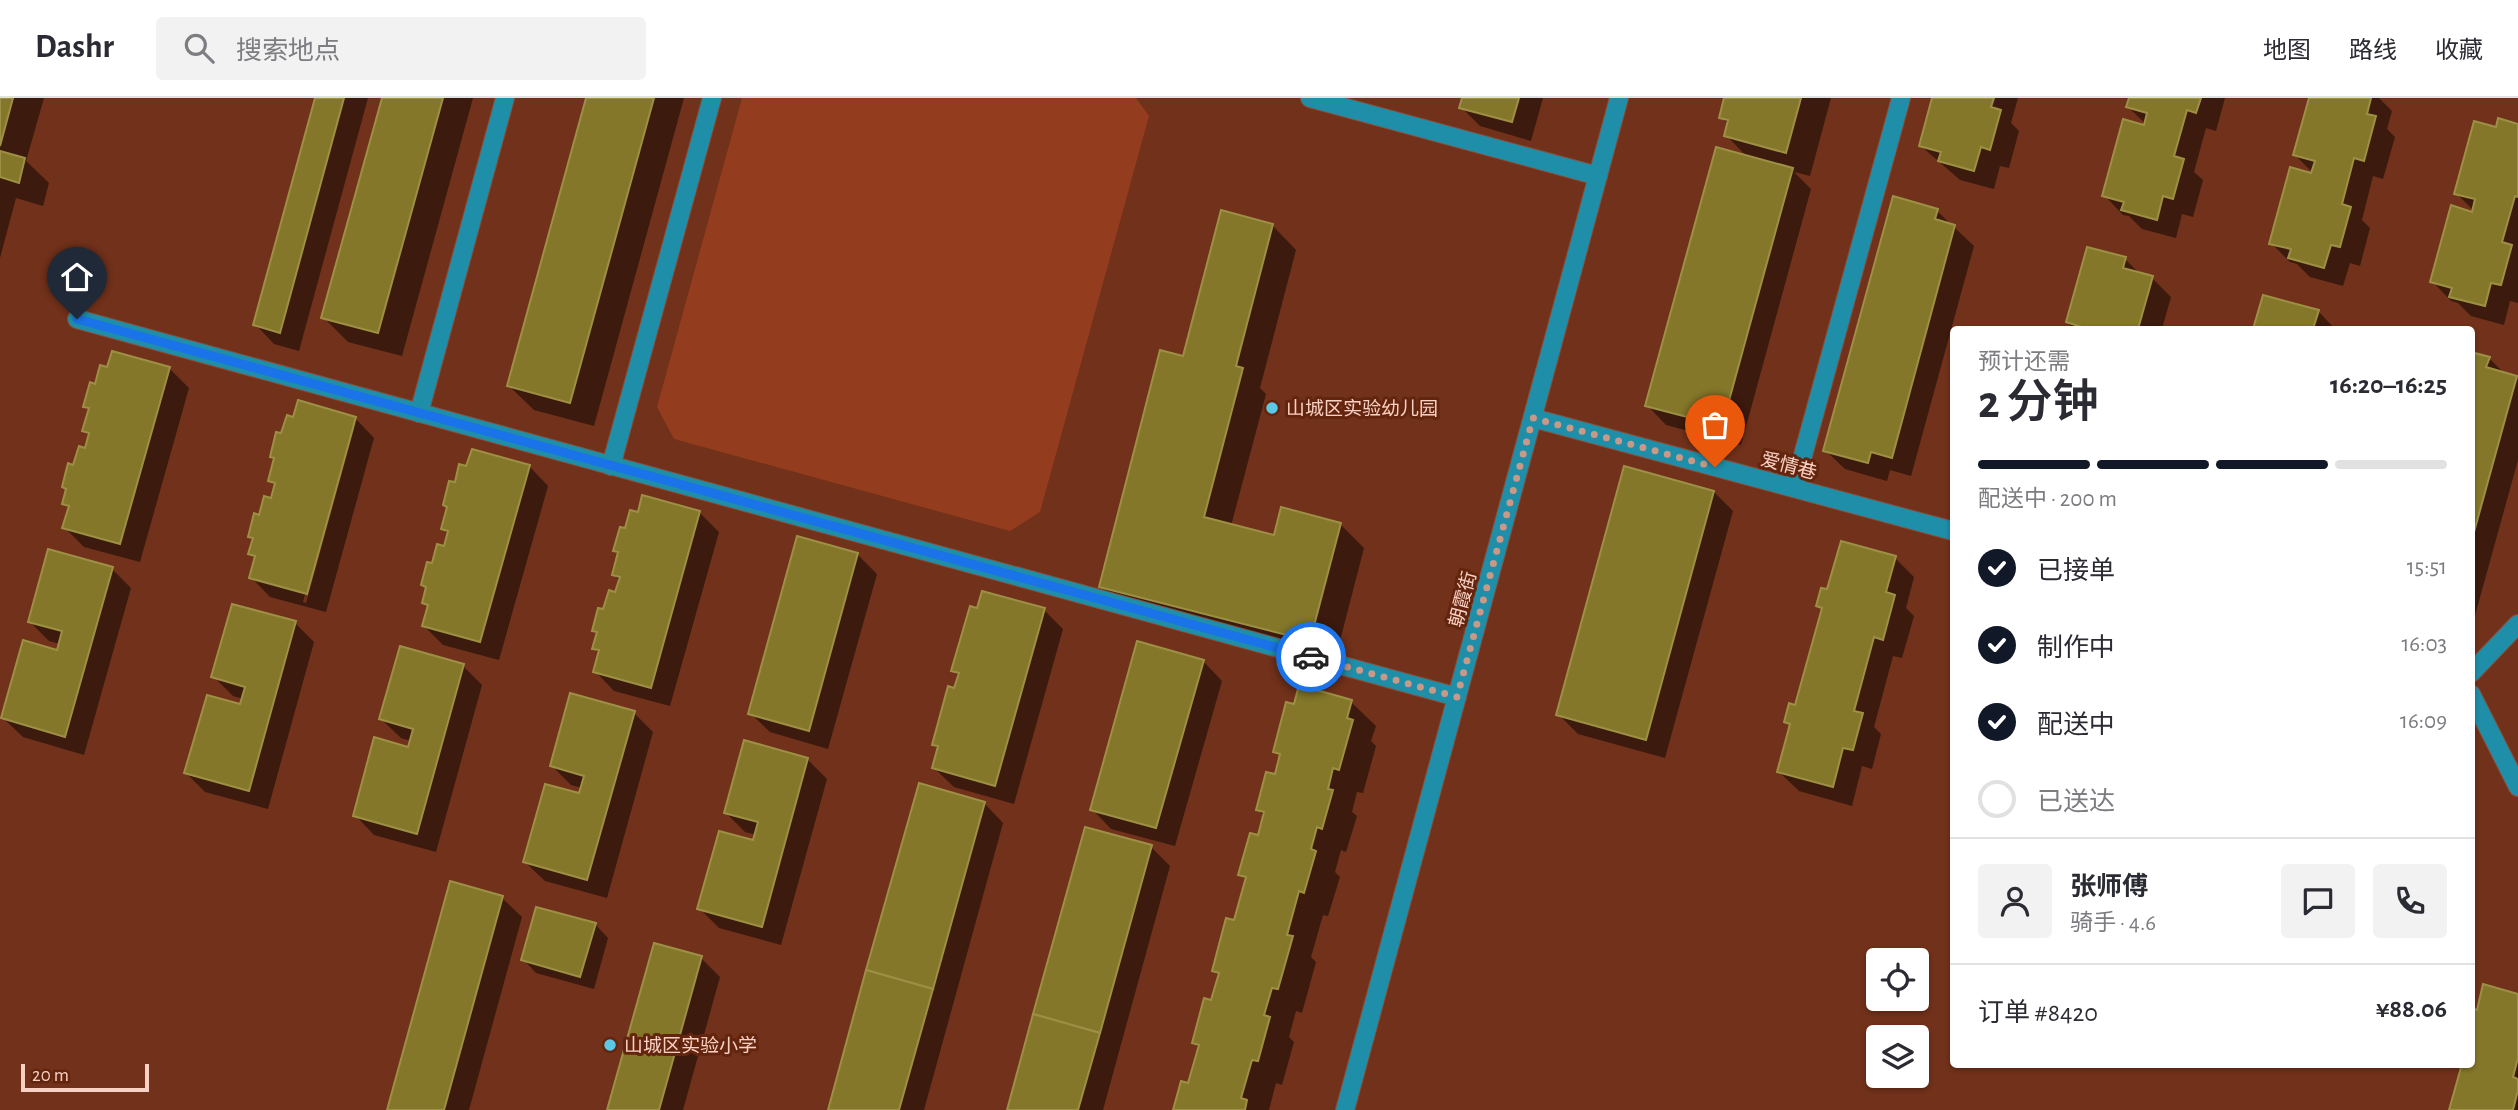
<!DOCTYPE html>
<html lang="zh">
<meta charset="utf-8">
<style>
body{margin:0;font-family:"Alegreya Sans","Noto Sans SC",sans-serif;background:#f2f2f3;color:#2b2b33;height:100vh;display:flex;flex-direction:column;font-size:26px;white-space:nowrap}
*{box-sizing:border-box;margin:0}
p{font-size:23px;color:#7c7c81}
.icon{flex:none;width:38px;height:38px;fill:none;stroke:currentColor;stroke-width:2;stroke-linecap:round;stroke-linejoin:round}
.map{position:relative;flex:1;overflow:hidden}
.side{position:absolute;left:1950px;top:228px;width:525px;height:742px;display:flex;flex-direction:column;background:#fff;border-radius:7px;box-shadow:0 2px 5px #0004}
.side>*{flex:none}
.controls{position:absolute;left:1866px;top:850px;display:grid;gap:14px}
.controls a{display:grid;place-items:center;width:63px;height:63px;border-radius:7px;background:#fff;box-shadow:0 2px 5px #0004;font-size:35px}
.scale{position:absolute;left:21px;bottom:18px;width:128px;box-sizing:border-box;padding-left:7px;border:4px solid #f9d1c4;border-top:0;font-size:19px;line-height:24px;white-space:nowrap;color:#f9d1c4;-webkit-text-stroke:5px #64250e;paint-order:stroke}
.pin{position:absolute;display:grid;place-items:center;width:60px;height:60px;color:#fff;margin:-72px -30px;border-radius:50% 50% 50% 0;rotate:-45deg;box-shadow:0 0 7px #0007}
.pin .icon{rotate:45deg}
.courier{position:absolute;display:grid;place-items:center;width:70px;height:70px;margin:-35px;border:5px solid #1a73e8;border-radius:50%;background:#fff;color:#222;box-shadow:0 2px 9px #0007}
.head em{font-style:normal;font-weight:600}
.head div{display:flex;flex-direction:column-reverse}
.head{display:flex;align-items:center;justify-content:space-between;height:119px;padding:0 28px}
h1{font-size:46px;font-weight:600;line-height:52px}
.bar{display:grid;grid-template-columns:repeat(4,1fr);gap:10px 7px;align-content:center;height:84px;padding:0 28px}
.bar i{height:9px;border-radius:5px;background:#e1e1e2}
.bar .current{background:#111827}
.bar p{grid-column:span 4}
.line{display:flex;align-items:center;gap:18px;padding:0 28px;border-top:2px solid #e1e1e2}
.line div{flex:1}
.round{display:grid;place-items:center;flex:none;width:74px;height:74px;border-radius:7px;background:#f2f2f3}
ol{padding:0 28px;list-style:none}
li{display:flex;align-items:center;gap:21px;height:77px}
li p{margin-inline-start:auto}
li .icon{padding:7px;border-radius:50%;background:#111827;color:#fff;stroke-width:4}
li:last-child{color:#7c7c81}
li i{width:38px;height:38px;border:4px solid #e1e1e2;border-radius:50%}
header{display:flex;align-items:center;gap:42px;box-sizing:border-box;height:98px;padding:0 35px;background:#fff;border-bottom:2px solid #e1e1e2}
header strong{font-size:33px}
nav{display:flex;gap:38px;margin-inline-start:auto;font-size:24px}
.search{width:490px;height:63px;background:#f2f2f3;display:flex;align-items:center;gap:18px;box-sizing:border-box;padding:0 24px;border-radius:7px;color:#7c7c81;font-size:26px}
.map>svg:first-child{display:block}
.green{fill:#933d1e}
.shadow{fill:#0007;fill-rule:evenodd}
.building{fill:#84772a;stroke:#9d9045;stroke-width:2}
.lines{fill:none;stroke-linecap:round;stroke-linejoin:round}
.minor-casing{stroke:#894e39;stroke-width:20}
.minor{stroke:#1f8ea9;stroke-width:18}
.done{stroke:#c99988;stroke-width:7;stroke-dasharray:0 12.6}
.route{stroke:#1a73e8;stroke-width:9}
.poi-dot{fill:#5bc8e6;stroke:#64250e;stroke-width:2.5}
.labels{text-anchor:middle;stroke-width:6;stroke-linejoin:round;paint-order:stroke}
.poi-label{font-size:19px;fill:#f9d1c4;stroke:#64250e;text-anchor:start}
.street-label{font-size:19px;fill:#f9d1c4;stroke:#64250e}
</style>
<header>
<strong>Dashr</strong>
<div class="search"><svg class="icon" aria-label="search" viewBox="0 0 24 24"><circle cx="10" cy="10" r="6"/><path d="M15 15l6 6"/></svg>搜索地点</div>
<nav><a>地图</a><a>路线</a><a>收藏</a></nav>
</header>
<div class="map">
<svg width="2518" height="1012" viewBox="0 0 2518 1012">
<rect width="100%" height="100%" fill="#71311a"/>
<path class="green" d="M742 0H1136L1149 18 1040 414 1010 433 674 341 657 309Z"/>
<g class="shadow">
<path d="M0 0H44L26 63 49 85 43 108 16 100 0 160Z"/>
<path d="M317 0H368L299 253 274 246 255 226Z"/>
<path d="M383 0H473L402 258 348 244 323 219Z"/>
<path d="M588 0H684L594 328 534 312 509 288Z"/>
<path d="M1463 0H1543L1531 43 1480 28 1461 9Z"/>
<path d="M1726 0H1831L1810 78 1794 74 1811 91 1741 347 1666 327 1647 307 1748 60 1726 37 1729 27 1721 19Z"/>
<path d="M1934 0H2018L2011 25 2019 33 2009 70 2000 68 1994 91 1960 82 1921 48Z"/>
<path d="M2130 0H2225L2216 33 2206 30 2194 74 2203 82 2193 119 2182 116 2176 140 2142 131 2129 118 2123 117 2104 97 2150 30 2128 9Z"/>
<path d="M2311 0H2379L2392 13 2387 31 2395 39 2383 81 2373 78 2362 122 2370 130 2360 168 2350 165 2343 188 2310 179 2297 166 2290 164 2271 145 2313 78V75L2295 57Z"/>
<path d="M2518 28V205L2510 203 2504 227 2471 218 2458 205 2451 203 2432 183 2478 117 2456 95 2497 31Z"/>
<path d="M1937 113 1974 148 1911 378 1890 372 1887 383 1845 371 1825 352Z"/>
<path d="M1272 127 1296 152 1260 290 1266 296 1231 428 1276 439 1340 426 1364 450 1334 566 1125 513 1101 488 1184 260Z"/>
<path d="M2125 161 2141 177 2152 180 2171 199 2162 231H2074L2067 224Z"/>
<path d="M2318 213 2335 231H2255Z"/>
<path d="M2471 256 2489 260 2505 276 2518 282V362L2471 532Z"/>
<path d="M169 270 189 290 140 464 84 449 64 429 70 411 64 406 68 393 64 389 86 352 90 339 84 333 90 313 85 308 96 288Z"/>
<path d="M355 320 374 340 326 514 270 499 251 479 256 461 250 455 254 443 250 439 272 402 276 388 270 383 276 362 272 358ZM351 331H354L306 505 303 504Z"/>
<path d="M529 368 548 388 499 562 443 547 424 528 429 510 424 504 427 491 423 487 445 450 449 437 443 431 449 411 444 407Z"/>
<path d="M1714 394 1733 413 1665 660 1578 636 1558 616Z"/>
<path d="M699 414 719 434 670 608 614 593 595 573 600 556 594 550 598 537 594 533 616 496 620 483 614 477 619 457 615 453 639 416Z"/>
<path d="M857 456 877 476 828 651 770 634 750 615Z"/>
<path d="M1895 460 1914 479 1906 510 1914 518 1902 560 1893 558 1874 629 1881 636 1872 671 1862 668 1852 708 1799 693 1779 674 1791 629 1786 623 1797 609 1823 513 1818 507 1828 493Z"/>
<path d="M112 471 131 490 84 657 23 639 3 620 58 554 60 546 49 543 30 524Z"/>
<path d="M978 512H1044L1063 531 1014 706 954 689 934 670 939 652 934 646 960 579 953 573Z"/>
<path d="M295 525 314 544 268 711 205 694 186 675 241 608 243 601 233 598 213 578Z"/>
<path d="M1203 563 1222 583 1175 748 1111 731 1092 711Z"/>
<path d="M463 568 482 587 436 754 374 737 355 717 409 651 411 643 401 640 381 621Z"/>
<path d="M1351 604 1376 628 1371 643 1376 648 1363 695 1357 694 1352 714 1357 718 1346 754 1341 752 1335 774 1340 779 1328 818 1323 817 1311 859 1316 864 1302 915 1296 913 1289 939 1294 944 1282 987 1276 985 1269 1012H1174L1189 987 1200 951 1194 945 1212 904 1220 879 1214 873 1235 824 1247 782 1240 776 1259 739 1264 718 1258 712 1276 678 1281 659 1275 653 1295 608Z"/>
<path d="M634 615 653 634 607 800 545 783 525 764 580 697 582 690 571 687 552 668Z"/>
<path d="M807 661 827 681 781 847 719 830 699 810 755 744 756 737 745 734 726 715Z"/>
<path d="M984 705 1003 725 924 1012H830Z"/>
<path d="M1151 749 1170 768 1103 1012H1009Z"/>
<path d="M502 800 522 819 469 1012H389Z"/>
<path d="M595 826 608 840 594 891 536 875 523 861Z"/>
<path d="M701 860 720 879 683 1012H609Z"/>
<path d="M2518 898V1012H2451L2464 966H2471V912L2478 914Z"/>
</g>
<g class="building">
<path d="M0 0H13L0 48Z"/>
<path d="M315 0H344L280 235 253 227Z"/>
<path d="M382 0H443L378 235 321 220Z"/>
<path d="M586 0H654L570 305 507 288Z"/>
<path d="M1462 0H1519L1512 24 1459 10Z"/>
<path d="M1724 0H1801L1786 55 1724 38 1728 22 1719 20Z"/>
<path d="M1932 0H1994L1991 9 2001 12 1990 52 1981 49 1974 73 1938 63 1941 54 1919 48Z"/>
<path d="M2129 0H2201L2196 15 2187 12 2174 58 2184 61 2173 101 2163 98 2157 122 2121 112 2124 104 2102 98 2123 21 2144 27 2147 15 2126 9Z"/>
<path d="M2309 0H2371L2367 16 2376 18 2364 63 2354 60 2342 106 2351 109 2340 149 2331 147 2324 170 2288 160 2291 151 2269 146 2290 69 2311 75 2315 63 2293 57Z"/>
<path d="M2498 20 2518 26V99L2515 98 2502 144 2512 147 2501 187 2491 185 2485 208 2449 199 2452 190 2430 184 2451 107 2472 114 2475 101 2454 96 2474 23 2496 29Z"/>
<path d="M1716 49 1793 70 1722 328 1645 308Z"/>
<path d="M0 53 25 60 19 85 0 79Z"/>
<path d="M1893 98 1938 111 1935 121 1955 127 1892 360 1871 354 1868 365 1823 353Z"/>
<path d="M1221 112 1273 126 1236 268 1243 270 1204 419 1274 437 1281 409 1341 425 1310 543 1099 489 1160 252 1183 258Z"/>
<path d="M2087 149 2126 159 2123 170 2153 178 2138 231H2088L2066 224Z"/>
<path d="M2263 197 2319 212 2313 231H2253Z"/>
<path d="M112 253 170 269 120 446 62 430 69 408 62 406 66 391 62 389 68 365 73 367 79 348 85 350 89 335 82 333 89 310 83 309 90 284 95 286 100 267 107 269Z"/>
<path d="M2471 254 2490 259 2486 269 2517 278 2471 445Z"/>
<path d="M298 302 356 319 307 496 249 480 255 458 248 456 253 440 248 439 254 415 259 417 264 398 271 400 275 385 268 383 274 360 270 359 276 334 281 335 287 317 293 319Z"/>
<path d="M472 351 530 367 480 544 422 528 428 507 422 505 426 489 421 487 427 464 432 465 437 446 444 448 448 433 441 431 447 409 443 407 449 383 455 384 459 366 466 368Z"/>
<path d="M1624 368 1714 393 1646 642 1556 617Z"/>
<path d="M642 397 700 413 651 590 593 574 599 552 592 551 597 534 592 533 598 510 603 511 609 492 615 494 620 479 612 477 618 454 613 453 620 429 625 430 630 412 638 414Z"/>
<path d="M797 438 858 455 809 633 748 616Z"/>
<path d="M1841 443 1896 458 1886 494 1895 497 1883 542 1874 539 1854 613 1863 615 1853 652 1843 650 1833 689 1777 674 1790 626 1784 624 1789 605 1795 607 1822 510 1816 508 1821 490 1827 491Z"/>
<path d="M48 451 113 469 65 639 1 620 23 542 57 552 62 533 28 524Z"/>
<path d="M982 493 1045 510 995 688 932 670 938 648 932 647 948 588 954 590 959 575 951 573 970 508 977 510Z"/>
<path d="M232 506 296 523 249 693 184 675 207 597 240 606 245 589 211 579Z"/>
<path d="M1137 543 1204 562 1156 730 1090 712Z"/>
<path d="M400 548 464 566 417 736 353 718 374 639 408 649 413 631 379 621Z"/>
<path d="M1299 587 1352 602 1347 620 1353 622 1339 672 1333 670 1328 691 1333 692 1322 731 1317 729 1311 751 1316 753 1304 795 1299 793 1287 837 1293 838 1278 891 1272 890 1264 917 1270 919 1258 963 1252 962 1241 1000 1247 1002 1245 1012H1173L1181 983 1188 985 1199 947 1192 945 1204 900 1211 902 1219 875 1212 873 1226 820 1234 822 1246 779 1238 777 1250 735 1258 737 1264 714 1256 712 1266 674 1275 676 1280 656 1273 654 1286 604 1294 606Z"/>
<path d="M570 595 635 613 587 782 523 764 545 686 579 695 584 678 550 668Z"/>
<path d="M744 642 808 660 762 829 697 811 719 733 753 742 758 724 724 715Z"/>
<path d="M919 685 985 704 933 891 866 872Z"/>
<path d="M1085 729 1152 747 1100 935 1033 916Z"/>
<path d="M450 783 503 798 444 1012H387Z"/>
<path d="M536 809 596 825 580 879 521 862Z"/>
<path d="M654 845 702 858 659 1012H607Z"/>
<path d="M866 872 933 891 899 1012H828Z"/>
<path d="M2483 886 2518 896V960L2513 979 2518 981V992L2513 1012H2449L2462 966H2471V910L2477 912Z"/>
<path d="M1033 916 1100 935 1078 1012H1007Z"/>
</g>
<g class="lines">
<defs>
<g id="minor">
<path d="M1310 0 1598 78"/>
<path d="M77 221 1457 599"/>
<path d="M419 315 505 0"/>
<path d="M1533 320 1953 433"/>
<path d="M611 368 712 0"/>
<path d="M1794 390 1901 0"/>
<path d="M2471 575 2518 526"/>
<path d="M2471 596 2518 689"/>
<path d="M1345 1012 1619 0"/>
</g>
</defs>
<use href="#minor" class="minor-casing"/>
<use href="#minor" class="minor"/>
</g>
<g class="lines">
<path class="done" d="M1311 559 1457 599 1533 320 1715 369"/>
<path class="route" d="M77 221 1311 559"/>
</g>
<g class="poi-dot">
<circle cx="1272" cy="310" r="7"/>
<circle cx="610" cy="947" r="7"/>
</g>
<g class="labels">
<g class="poi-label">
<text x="1286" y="317">山城区实验幼儿园</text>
<text x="624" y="954">山城区实验小学</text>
</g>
<g class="street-label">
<text transform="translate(1789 367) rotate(15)" y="7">爱情巷</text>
<text transform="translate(1462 501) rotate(-75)" y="7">朝霞街</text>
</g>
</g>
</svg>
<div class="controls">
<a><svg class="icon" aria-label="locate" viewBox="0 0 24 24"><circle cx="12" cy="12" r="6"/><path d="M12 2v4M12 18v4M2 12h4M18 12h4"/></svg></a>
<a><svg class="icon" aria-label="layers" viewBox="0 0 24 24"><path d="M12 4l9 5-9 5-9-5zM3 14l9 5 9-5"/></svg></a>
</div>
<div class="scale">20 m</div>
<div class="pin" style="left:1715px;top:369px;background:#ea580c"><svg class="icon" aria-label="bag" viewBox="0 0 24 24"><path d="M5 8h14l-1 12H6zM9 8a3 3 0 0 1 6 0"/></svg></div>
<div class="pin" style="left:77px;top:221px;background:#1f2937"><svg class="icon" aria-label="home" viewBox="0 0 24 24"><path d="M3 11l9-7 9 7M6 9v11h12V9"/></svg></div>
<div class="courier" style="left:1311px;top:559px"><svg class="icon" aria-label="car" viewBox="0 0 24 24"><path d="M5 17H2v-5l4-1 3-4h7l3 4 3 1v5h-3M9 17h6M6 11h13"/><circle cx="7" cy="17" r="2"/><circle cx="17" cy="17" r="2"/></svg></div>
<section class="side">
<div class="head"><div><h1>2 分钟</h1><p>预计还需</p></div><em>16:20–16:25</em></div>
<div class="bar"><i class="current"></i><i class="current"></i><i class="current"></i><i></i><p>配送中 · 200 m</p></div>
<ol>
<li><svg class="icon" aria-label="check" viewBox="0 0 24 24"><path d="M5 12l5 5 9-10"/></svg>已接单<p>15:51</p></li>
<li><svg class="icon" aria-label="check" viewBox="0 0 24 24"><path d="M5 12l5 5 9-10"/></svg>制作中<p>16:03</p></li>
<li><svg class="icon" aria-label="check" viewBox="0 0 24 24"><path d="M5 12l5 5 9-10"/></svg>配送中<p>16:09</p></li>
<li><i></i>已送达</li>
</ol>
<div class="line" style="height:126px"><a class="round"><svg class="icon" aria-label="person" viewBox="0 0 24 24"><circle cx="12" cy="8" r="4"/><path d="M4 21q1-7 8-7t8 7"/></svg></a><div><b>张师傅</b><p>骑手 · 4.6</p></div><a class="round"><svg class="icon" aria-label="chat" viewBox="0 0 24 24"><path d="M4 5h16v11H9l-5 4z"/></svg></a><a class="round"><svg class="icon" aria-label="phone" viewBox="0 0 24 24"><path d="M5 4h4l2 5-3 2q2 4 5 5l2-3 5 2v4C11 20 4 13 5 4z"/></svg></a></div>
<div class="line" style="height:91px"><div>订单 #8420</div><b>¥88.06</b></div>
</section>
</div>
